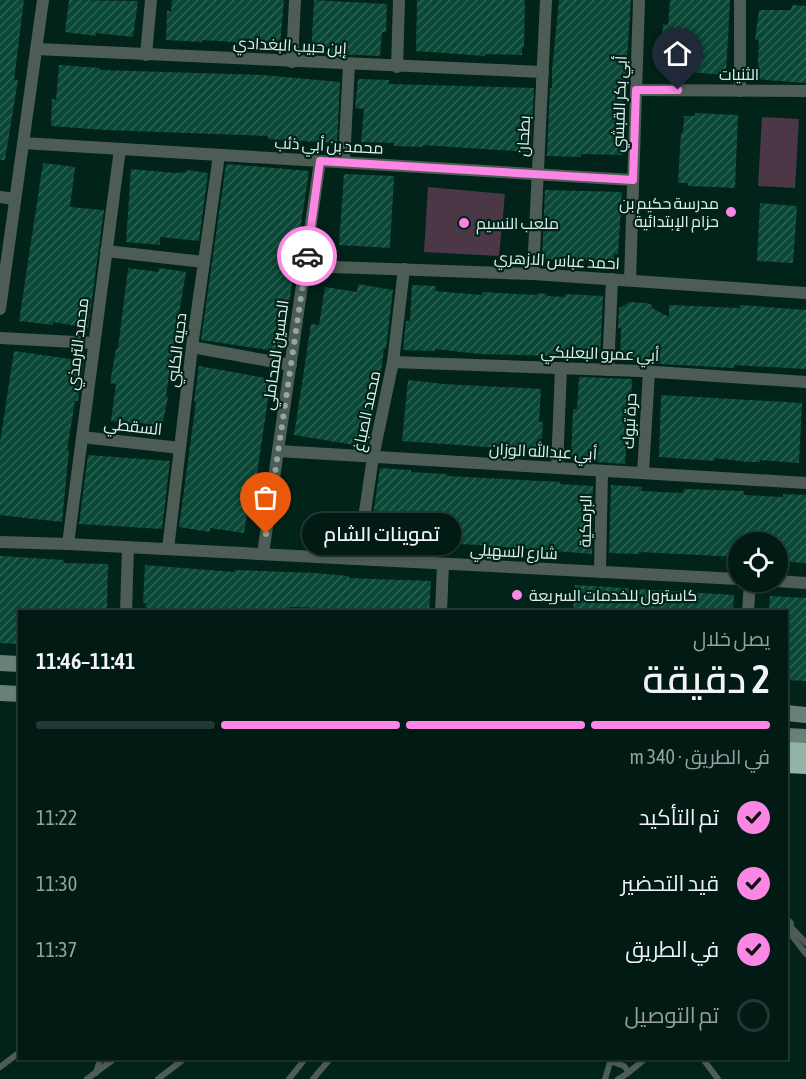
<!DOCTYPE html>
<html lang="ar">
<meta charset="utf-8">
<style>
body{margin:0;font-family:"Asap Condensed",Cairo,sans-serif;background:#0c231d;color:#f1f3f6;direction:rtl;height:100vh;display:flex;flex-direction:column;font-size:22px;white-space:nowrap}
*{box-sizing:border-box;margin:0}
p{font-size:20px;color:#96a1a0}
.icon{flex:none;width:33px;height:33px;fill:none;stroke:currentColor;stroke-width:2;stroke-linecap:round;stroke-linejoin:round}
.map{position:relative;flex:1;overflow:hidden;direction:ltr}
.side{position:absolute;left:18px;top:610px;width:770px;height:450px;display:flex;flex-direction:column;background:#021a14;border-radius:0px;box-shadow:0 2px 4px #0004,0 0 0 2px #233834;direction:rtl}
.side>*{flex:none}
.tools{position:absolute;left:728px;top:532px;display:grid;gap:12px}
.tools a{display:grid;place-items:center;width:60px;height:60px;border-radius:50%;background:#021a14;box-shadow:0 2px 4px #0004,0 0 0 2px #233834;font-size:30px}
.pin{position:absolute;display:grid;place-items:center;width:51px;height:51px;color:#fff;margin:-62px -26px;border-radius:50% 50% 50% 0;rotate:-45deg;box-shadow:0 0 6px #0007}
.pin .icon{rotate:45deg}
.courier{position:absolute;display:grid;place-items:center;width:60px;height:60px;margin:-30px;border:4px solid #fb86e4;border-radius:50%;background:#fff;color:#222;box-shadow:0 2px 8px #0007}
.bubble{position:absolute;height:42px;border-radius:21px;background:#021a14;box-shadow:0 2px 4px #0004,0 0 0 2px #233834;font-size:20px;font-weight:600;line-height:42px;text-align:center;direction:rtl}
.headline em{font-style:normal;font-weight:600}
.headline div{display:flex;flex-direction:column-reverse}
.headline{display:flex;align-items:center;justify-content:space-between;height:102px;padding:0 18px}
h1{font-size:39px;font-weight:600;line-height:45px}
.bar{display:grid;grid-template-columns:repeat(4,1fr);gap:9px 6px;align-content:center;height:72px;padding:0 18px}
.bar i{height:8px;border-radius:4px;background:#233834}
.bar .active{background:#fb86e4}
.bar p{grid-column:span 4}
ol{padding:0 18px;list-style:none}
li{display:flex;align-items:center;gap:18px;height:66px}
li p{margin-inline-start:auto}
li .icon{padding:6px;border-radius:50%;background:#fb86e4;color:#111;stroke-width:4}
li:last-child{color:#96a1a0}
li i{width:33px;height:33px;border:3px solid #233834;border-radius:50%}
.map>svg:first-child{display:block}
.garden{fill:#4c3747}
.building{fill:url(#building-hatch)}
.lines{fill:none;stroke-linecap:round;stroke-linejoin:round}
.service{stroke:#4e5c56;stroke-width:6}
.minor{stroke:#4e5c56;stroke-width:12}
.secondary{stroke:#698077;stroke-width:16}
.motorway{stroke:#92b5a7;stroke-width:18}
.done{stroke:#92a9a1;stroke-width:6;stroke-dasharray:0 10.8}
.route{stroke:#fb86e4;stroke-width:8}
.poi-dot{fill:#fb86e4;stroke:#02231a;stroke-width:2}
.labels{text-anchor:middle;stroke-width:4.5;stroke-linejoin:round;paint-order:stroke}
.street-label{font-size:16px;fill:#dff1ea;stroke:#02231a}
.poi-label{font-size:16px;fill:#dff1ea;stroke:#02231a;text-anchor:start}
</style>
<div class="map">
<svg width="806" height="1079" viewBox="0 0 806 1079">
<defs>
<pattern id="building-hatch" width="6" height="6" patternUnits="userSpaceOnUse" patternTransform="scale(1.5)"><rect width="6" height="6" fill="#0a4837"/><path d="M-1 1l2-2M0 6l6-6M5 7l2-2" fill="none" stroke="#2d6354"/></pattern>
</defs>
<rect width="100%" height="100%" fill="#02231a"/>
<g class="garden">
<path d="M762 117 799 119 795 188 758 186Z"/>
<path d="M428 187 505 194 499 256 424 252Z"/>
</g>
<g class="building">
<path d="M0 0H24L14 80H18L5 160H0Z"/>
<path d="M69 0 138 1 133 37 96 33V36L65 32Z"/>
<path d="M172 0H284L280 45 202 40V42L166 40 167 11H171Z"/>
<path d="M314 0 387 4 386 32H382L380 56 311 53Z"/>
<path d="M417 0H525L524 47 522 48V55L485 54V56L416 51Z"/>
<path d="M559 0H631L626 74H624L622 124H625L623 155 581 154V157L547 156 550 88H552V70Z"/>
<path d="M670 0H730L726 75 660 70 663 24 668 25Z"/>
<path d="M792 5 806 6V83L757 79 759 40H755L759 10H791Z"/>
<path d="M59 65 100 68V70L263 75 340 82 337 143 268 139V136L105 130 51 126 52 99 56 100Z"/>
<path d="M358 79 389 80V84L534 88 531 152 423 145V147L394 146V143L361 142 364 109 355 108Z"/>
<path d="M695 113 738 115 735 188 688 186V183H678L681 133H683L684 116H695Z"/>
<path d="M43 163 75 167 70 207 104 210 88 328 53 322V325L19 321Z"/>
<path d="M226 164 309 171 282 352 201 340Z"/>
<path d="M131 169 176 173 187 172V170L208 173 199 241 160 237V245L126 242Z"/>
<path d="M344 174 394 176 390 248 339 245Z"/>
<path d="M545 190 622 192 618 254H614V261L542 259Z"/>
<path d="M760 203 797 206 793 263 757 261Z"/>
<path d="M128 268 158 272 159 268 186 272 173 348 166 396 168 397 162 427 132 421V424L111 421 116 384 110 383 116 349H118Z"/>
<path d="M358 284 393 290 386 349 384 348 378 394 367 447 294 435 311 324 319 325 325 287 357 292Z"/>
<path d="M412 285 436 286 435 291 482 295V292L537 295 538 293 547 294V296L565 297V294L603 296 600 358 557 354V356L480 354 435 349V351L403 350 406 321H410Z"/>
<path d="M630 302 647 303 652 305V308L669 317V305L740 308V305L806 310V369L734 365V368L626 362V359L620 358 621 328H618L619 308Z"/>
<path d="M14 351 84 361 78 401H75L67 450H69L62 522 0 515V442Z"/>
<path d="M199 366 271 379 254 494H250L244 533 210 528V532L179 527 196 402H194Z"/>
<path d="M579 377 632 379 630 437H627L625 464 571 460 573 409H577Z"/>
<path d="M408 380 444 384 541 389 539 422H543L541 451 402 441Z"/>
<path d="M661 395 802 403 799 463 760 460V462H748L715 458 714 461 659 457Z"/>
<path d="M88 455 170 461 162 529 79 524Z"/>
<path d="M380 468 411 470V472L447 474V476L560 482V484L593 486 592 554 480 545 407 542V545L372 543 373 515Z"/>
<path d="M611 485 642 487 641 491 683 493 684 489 744 491V495L783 497V494L806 495V563L779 561 780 543H738V557L639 552V554L609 553Z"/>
<path d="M0 556 64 560V563L108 564 107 612H20V644L0 643Z"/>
<path d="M145 565 234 572 235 570 315 573 349 576V578L431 581 429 612 290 607 289 612H145L146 603H143Z"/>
<path d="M575 585 734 595 733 612H573Z"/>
<path d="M770 596 806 598V681L786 680V612H769Z"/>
</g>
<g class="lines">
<g class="service">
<path d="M786 918 791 923 790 929"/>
<path d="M791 927 806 943"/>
<path d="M789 932 806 954"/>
<path d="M703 1059 718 1079"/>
<path d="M610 1061 624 1066 628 1071"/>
<path d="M0 1067 20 1052"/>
<path d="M96 1073 100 1059"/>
<path d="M87 1079 114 1059"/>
<path d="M158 1079 184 1059"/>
<path d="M289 1079 305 1059"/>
<path d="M313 1079 330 1059"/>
<path d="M605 1079 611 1059"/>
<path d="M618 1079C626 1076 637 1065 645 1059"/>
</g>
<g class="minor">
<path d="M36 49 543 72"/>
<path d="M146 55 151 0"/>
<path d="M292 62 295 0"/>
<path d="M397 67 399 0"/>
<path d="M636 90 806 91"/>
<path d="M740 91V0"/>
<path d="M23 143 633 180"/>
<path d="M344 162 349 64"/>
<path d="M0 197 15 199"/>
<path d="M106 251 204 262"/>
<path d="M305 266 533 274 806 293"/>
<path d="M533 274 546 0"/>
<path d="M630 280 639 0"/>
<path d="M0 309 43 0"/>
<path d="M0 338 94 343"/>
<path d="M192 347 291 365"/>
<path d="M393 362 641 371 806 382"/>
<path d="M608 370 612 279"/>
<path d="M82 437 180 448"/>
<path d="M278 451 806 483"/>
<path d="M557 468 561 368"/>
<path d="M643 473 649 371"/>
<path d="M0 542 68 544 738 579"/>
<path d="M68 544 120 149"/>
<path d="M168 549 192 347 219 155"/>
<path d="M263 554 320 161"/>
<path d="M358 559 373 457 393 362 404 269"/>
<path d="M600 572 602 471"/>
<path d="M777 581 806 583"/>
<path d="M126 612 128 547"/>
<path d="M441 612 443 564"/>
<path d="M748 612 750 582"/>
</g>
<g class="secondary">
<path d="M0 663 20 664"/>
<path d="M0 693 20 694"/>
<path d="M786 713 806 715"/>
<path d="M786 736 806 737"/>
</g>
<g class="motorway">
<path d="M786 751 806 752"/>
<path d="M786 764 806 765"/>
</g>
</g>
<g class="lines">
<path class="done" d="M266 534 307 256"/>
<path class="route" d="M307 256 320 161 633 180 636 90H678"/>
</g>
<g class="poi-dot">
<circle cx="731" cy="212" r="6"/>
<circle cx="464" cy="223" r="6"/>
<circle cx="517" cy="595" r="6"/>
</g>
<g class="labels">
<g class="street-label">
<text transform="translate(290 45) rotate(3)" y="6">إبن حبيب البغدادي</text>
<text x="739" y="80">الثنيات</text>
<text transform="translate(619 104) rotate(-88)" y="6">أبي بكر القبشي</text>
<text transform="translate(523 136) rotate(-87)" y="6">بطحان</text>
<text transform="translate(329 145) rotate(3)" y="6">محمد بن أبي ذئب</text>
<text transform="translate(557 260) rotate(3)" y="6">احمد عباس الازهري</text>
<text transform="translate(77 344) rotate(-83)" y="6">محمد الترمذي</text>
<text transform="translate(176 350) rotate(-83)" y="6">دحيه الكلبي</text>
<text transform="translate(600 353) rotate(2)" y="6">أبي عمرو البعلبكي</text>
<text transform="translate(275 355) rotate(-82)" y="6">الحسين المحاملي</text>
<text transform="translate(366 411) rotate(-78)" y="6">محمد الصباغ</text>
<text transform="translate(629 421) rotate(-87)" y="6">حرة تبوك</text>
<text transform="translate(133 426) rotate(6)" y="6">السقطي</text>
<text transform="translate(543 451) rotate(3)" y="6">أبي عبدالله الوزان</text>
<text transform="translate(585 521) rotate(-89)" y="6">البرمكية</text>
<text transform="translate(514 551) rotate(3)" y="6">شارع السهيلي</text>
</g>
<g class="poi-label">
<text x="719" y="209" text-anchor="end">مدرسة حكيم بن<tspan x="719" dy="18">حزام الإبتدائية</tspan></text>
<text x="476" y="229">ملعب النسيم</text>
<text x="529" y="601">كاسترول للخدمات السريعة</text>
</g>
</g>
</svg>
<div class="tools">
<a><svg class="icon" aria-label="locate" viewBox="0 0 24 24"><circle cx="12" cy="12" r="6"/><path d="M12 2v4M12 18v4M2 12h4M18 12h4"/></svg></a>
</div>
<div class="pin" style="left:266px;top:534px;background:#ea580c"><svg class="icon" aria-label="bag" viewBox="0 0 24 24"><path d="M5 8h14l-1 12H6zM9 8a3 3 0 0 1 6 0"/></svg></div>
<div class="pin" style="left:678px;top:90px;background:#1f2937"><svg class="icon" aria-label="home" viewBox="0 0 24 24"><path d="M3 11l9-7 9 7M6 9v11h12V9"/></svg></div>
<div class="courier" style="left:307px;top:256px"><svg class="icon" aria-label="car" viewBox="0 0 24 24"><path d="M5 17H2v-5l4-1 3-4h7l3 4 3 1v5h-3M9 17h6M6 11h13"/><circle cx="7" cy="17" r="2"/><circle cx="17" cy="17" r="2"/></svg></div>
<div class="bubble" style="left:302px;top:513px;width:159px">تموينات الشام</div>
<section class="side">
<div class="headline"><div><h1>2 دقيقة</h1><p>يصل خلال</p></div><em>11:41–11:46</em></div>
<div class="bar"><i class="active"></i><i class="active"></i><i class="active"></i><i></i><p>في الطريق · 340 m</p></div>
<ol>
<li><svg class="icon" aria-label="check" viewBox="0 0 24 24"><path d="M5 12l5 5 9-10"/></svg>تم التأكيد<p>11:22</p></li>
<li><svg class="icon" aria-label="check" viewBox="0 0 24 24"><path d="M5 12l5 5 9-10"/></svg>قيد التحضير<p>11:30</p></li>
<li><svg class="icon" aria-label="check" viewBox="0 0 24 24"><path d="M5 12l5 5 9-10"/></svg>في الطريق<p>11:37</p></li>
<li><i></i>تم التوصيل</li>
</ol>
</section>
</div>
